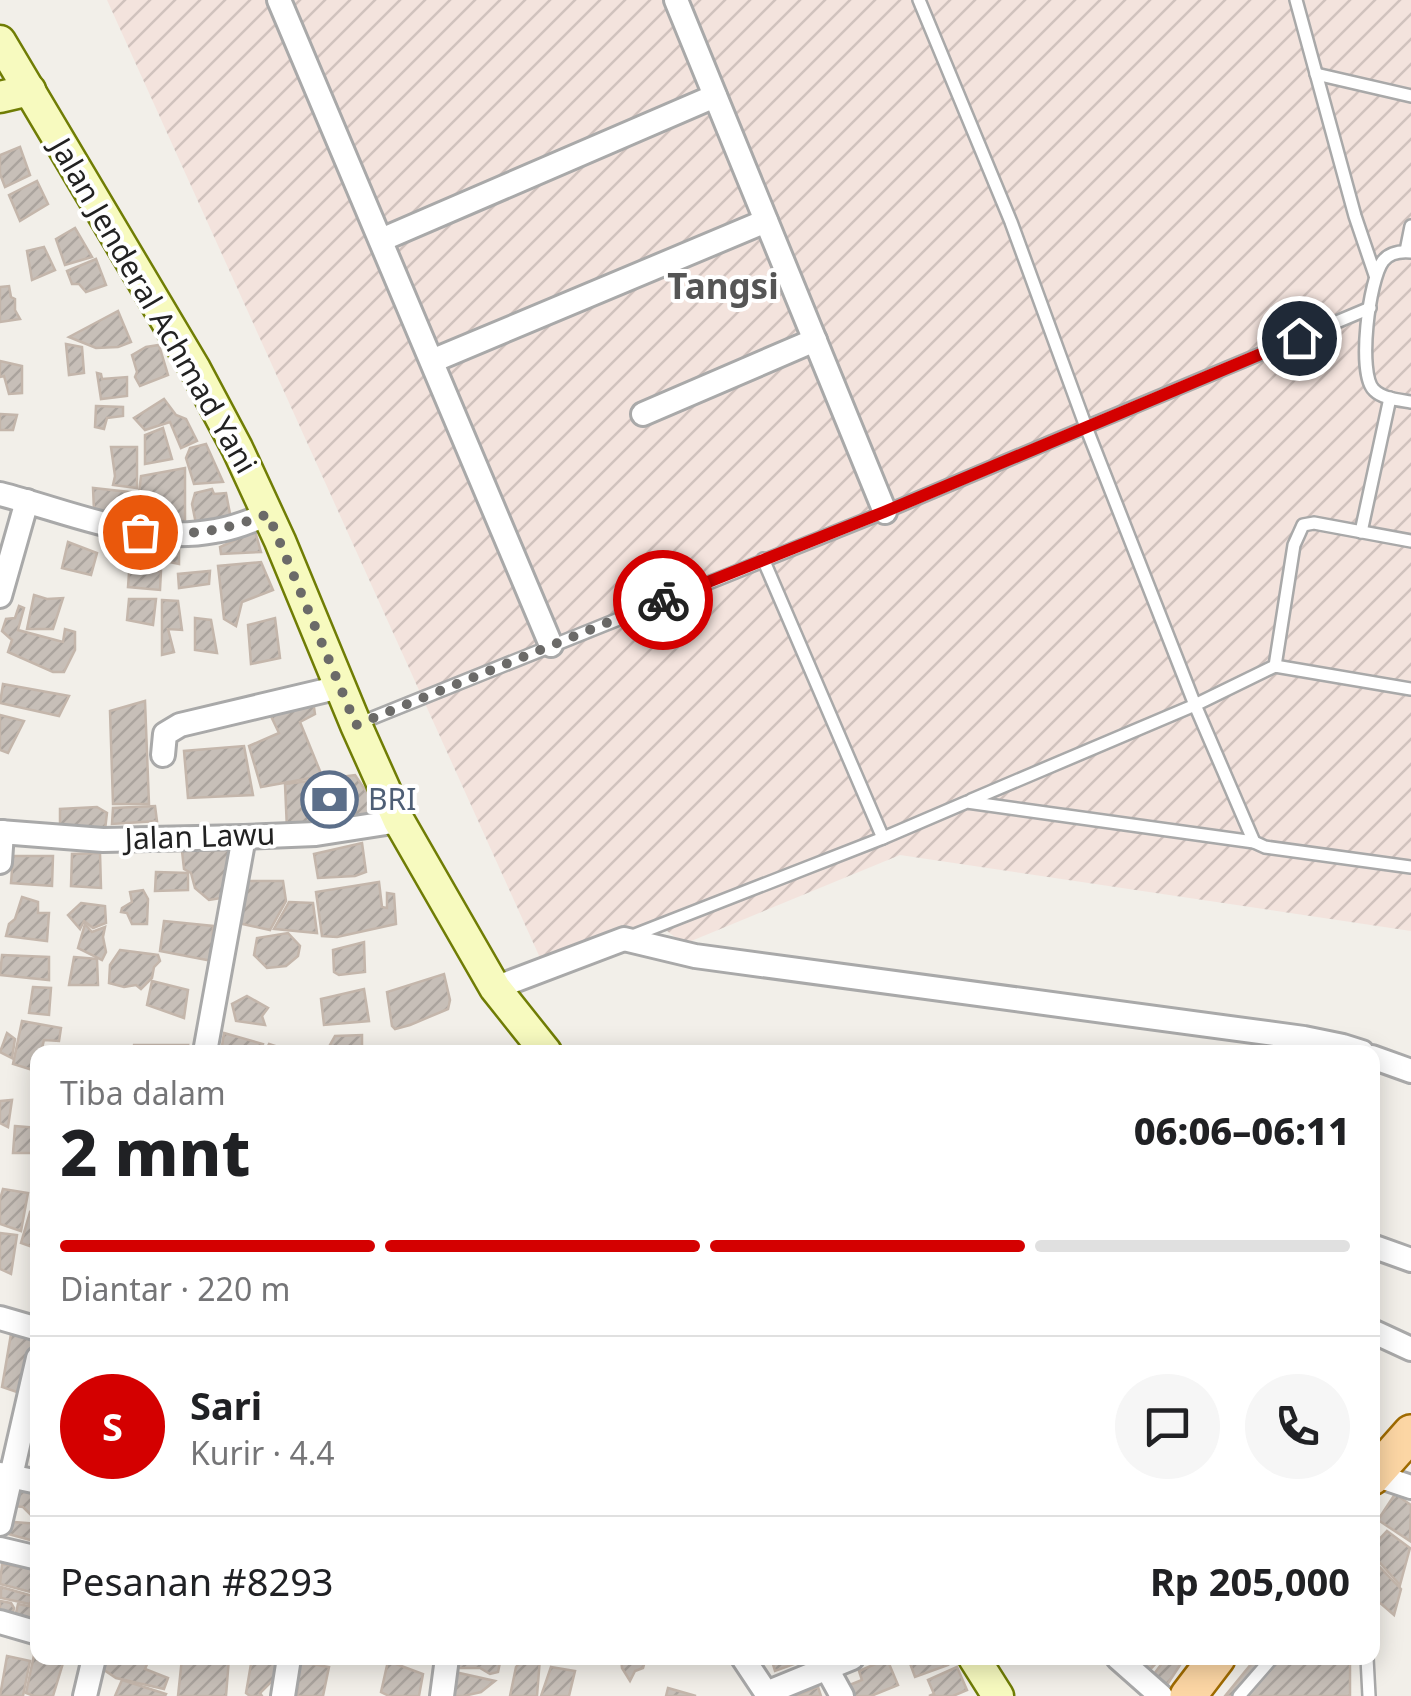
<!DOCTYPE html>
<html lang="id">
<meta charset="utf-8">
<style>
body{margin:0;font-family:"Noto Sans",sans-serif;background:#f6f6f6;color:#202124;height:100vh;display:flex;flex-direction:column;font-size:38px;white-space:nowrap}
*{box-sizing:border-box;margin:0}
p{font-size:32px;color:#757577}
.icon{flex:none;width:55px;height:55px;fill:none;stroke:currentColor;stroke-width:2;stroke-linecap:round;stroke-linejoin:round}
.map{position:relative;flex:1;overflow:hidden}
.panel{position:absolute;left:30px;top:1045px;width:1350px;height:620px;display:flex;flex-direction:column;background:#fff;border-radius:20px;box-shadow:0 5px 25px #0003}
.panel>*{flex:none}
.pin{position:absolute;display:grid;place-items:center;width:85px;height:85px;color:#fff;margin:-42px;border:5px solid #fff;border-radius:50%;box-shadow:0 2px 10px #0007}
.courier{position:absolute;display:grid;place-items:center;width:100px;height:100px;margin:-50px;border:8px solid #d40000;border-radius:50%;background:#fff;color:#222;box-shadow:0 2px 12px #0007}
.summary em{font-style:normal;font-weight:800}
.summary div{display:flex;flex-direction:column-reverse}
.summary{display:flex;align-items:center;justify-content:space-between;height:170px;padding:0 30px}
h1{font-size:65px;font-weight:800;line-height:75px}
.bar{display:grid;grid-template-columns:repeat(4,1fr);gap:15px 10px;align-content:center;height:120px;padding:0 30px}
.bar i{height:12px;border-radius:8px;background:#e0e0e0}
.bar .active{background:#d40000}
.bar p{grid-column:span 4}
.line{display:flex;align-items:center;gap:25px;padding:0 30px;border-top:2px solid #e0e0e0}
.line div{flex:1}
.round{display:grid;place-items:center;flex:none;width:105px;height:105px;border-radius:52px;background:#f6f6f6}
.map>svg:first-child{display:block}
.military{fill:url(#military-furrows)}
.building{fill:url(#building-hatch);stroke:#c4b6ab;stroke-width:2.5}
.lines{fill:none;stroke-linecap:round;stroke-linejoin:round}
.service-casing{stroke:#a9a9a9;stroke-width:16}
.minor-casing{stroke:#a9a9a9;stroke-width:28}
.secondary-casing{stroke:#707d05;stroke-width:35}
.primary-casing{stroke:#a06b00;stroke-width:40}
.service{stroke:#fff;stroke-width:11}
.minor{stroke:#fff;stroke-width:22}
.secondary{stroke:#f7fabf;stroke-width:30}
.primary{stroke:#fcd6a4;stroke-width:35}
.done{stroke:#6b6a68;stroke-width:10;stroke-dasharray:0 18}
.route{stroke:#d40000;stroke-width:12}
.labels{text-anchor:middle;stroke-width:8;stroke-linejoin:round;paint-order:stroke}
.street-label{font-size:30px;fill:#222;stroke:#fff}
.service-label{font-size:30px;fill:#4e5e75;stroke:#fff;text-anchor:start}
.quarter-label{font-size:35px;font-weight:bold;fill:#555;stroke:#fff}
</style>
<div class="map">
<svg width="1411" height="1696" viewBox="0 0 1411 1696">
<defs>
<pattern id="military-furrows" width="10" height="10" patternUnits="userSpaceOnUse" patternTransform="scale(2.5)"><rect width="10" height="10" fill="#f3e3dd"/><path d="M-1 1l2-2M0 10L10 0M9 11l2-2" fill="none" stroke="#d0c2bd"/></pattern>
<pattern id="building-hatch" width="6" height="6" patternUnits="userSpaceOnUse" patternTransform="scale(2.5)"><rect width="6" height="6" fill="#c7bfb8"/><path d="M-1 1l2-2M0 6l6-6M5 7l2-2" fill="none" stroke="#aba49e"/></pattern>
</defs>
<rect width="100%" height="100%" fill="#f2efe9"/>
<path class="military" d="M107 0H1411V931L900 855 684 944 654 921 541 960Z"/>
<g class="building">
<path d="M20 147 30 175 5 187 0 174V155Z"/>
<path d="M37 181 48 204 20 221 9 195Z"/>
<path d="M75 228 92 257 65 265 56 239Z"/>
<path d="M44 247 55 270 32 280 27 251Z"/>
<path d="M96 259 106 285 86 292 79 284H72L67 271Z"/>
<path d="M9 286 11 297 15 299V310L20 319 0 322V287Z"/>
<path d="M118 311 131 342 118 347 96 348 69 337Z"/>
<path d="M66 344 82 347 84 373 69 375Z"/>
<path d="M159 345 168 375 140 386 135 377 137 372 132 355 146 347Z"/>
<path d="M0 361 22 366V393L9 394 4 376 0 377Z"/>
<path d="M97 373 101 374 102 379 127 377V396L101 399Z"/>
<path d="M164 399 176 415 186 419 197 441 181 448 170 422 145 430 134 418Z"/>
<path d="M96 406 123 407V416L107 418 104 429 95 427Z"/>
<path d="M0 414 17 415 13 430H0Z"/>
<path d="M163 428 172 459 145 464V435Z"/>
<path d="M206 444 223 482 194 484 186 458 190 448Z"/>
<path d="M111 447H137V488L113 485 115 476Z"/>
<path d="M185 468V522L141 526 94 511 93 488 139 493 141 476Z"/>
<path d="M212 489 214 494 226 493 231 519 202 529 201 521 196 524 192 504 195 493Z"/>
<path d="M255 531 261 552 221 554 220 547Z"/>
<path d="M68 542 97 553 91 575 62 568Z"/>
<path d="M179 546V564L169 562 168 549Z"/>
<path d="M261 562 273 590 242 602 236 626 224 619 218 566Z"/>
<path d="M161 571 160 590 128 587 129 573Z"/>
<path d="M210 571 209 584 179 588 178 574Z"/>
<path d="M34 595 47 599 63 598 53 629H27Z"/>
<path d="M129 599H156L153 625 127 620Z"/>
<path d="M162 600 178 601 182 630 168 629 174 652 162 655Z"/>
<path d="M19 606 24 608 18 630 63 642 65 629 75 632V650L64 672H53L8 652 12 640 2 631 6 619 15 618Z"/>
<path d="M195 618 211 620 217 653 195 650Z"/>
<path d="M275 618 280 658 251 664 248 625Z"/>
<path d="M3 684 69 696 59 716 0 703Z"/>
<path d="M145 701 149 804H113L110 711Z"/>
<path d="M313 701 315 714 300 722 322 776 261 787 249 746 279 733 268 710Z"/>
<path d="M0 715 24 721 8 753 0 750Z"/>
<path d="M244 746 253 795 188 798 184 751Z"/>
<path d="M355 775 382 815 287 830 285 784Z"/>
<path d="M155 806 157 821 112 824 113 808Z"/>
<path d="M97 807 107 813 105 830 60 829V809Z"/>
<path d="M362 843 366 872 355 876 318 878 314 854Z"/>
<path d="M231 850 228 897 209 900 195 888 191 873 184 869 182 851Z"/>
<path d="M100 853 101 888 71 886 72 854Z"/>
<path d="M13 856H53L52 886 11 883Z"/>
<path d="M156 872 188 873V890L155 891Z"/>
<path d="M247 881H283L286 901 270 930 238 923Z"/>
<path d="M379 882 382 907 387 908V893L394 894 396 924 337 937 322 936 316 892Z"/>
<path d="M143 890 148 899 147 924H132L127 913 121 912 122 908 132 902 130 892Z"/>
<path d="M22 897 38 902V913H49L47 941 6 936 9 924 15 919Z"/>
<path d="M289 902 313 903 317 933 274 929Z"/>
<path d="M81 903 105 906 106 923 93 928 84 921 80 929 68 915Z"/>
<path d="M164 921 213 926 212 961 160 951Z"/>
<path d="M85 924 92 932 105 927 103 937 106 952 102 960 78 948Z"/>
<path d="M288 933 300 946 298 956 286 966 267 968 254 955 257 938Z"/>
<path d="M364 942 365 972 339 975 334 972 333 950Z"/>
<path d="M120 950 158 955 160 961 154 967 152 978 141 989 136 985 124 987 109 983 110 965Z"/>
<path d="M2 955 49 957V980L0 975Z"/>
<path d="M74 957 97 959 98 985H69Z"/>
<path d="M444 974 450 1000 448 1009 410 1025 395 1029 392 1026 387 992Z"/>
<path d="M152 981 188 990 184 1018 147 1005Z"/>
<path d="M33 987 51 988 49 1015 29 1013Z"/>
<path d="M364 989 369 1021 324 1025 321 999Z"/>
<path d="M247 996 268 1008 262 1016 265 1025 236 1021 232 1004Z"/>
<path d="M22 1021 61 1028 59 1041 44 1040 41 1052H38L36 1071 13 1064Z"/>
<path d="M7 1033 15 1039 12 1058 0 1052Z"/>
<path d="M224 1033 263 1044 261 1052H221Z"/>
<path d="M362 1035V1052H326L335 1036Z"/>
<path d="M269 1044 284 1049V1052H265Z"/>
<path d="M134 1045H188L186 1052H133Z"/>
<path d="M12 1100 8 1127 0 1123V1101Z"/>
<path d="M15 1126 38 1128V1153H13Z"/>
<path d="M3 1189 28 1193 21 1231 0 1224V1199Z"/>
<path d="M30 1212 38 1214V1249L21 1243Z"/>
<path d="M0 1233 17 1235 11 1274 0 1269Z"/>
<path d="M12 1328 36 1343 26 1395 2 1387Z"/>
<path d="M32 1416H38V1459L22 1451Z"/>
<path d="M35 1488H38V1512L35 1519 23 1507 13 1506 15 1490Z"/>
<path d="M1395 1494 1411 1505 1410 1541 1378 1520Z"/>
<path d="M14 1522 38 1524V1542L8 1534Z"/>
<path d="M1387 1531 1410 1548 1400 1585 1372 1554V1547Z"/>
<path d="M1372 1559 1401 1589 1394 1615 1372 1596Z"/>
<path d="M2 1564 38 1570V1594L0 1584Z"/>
<path d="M1 1587 33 1596 30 1604 1 1598Z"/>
<path d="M0 1601 11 1603 14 1608 11 1622 0 1619Z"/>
<path d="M18 1604 38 1608V1629L14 1622Z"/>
<path d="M34 1655 63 1663 53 1696H34L26 1693Z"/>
<path d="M7 1656 30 1661 23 1696H0Z"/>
<path d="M114 1658H138L148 1662 145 1669 168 1678 164 1689 116 1678 101 1668Z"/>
<path d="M182 1658H229L226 1696H178Z"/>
<path d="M252 1658 281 1660 273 1680 260 1693 262 1696H250L246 1693Z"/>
<path d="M397 1658H434V1664Z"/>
<path d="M450 1658H501L498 1672 490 1674 480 1668H450Z"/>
<path d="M524 1658H540L537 1696H510L516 1667Z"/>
<path d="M621 1658H646L643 1668 635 1671 630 1681 622 1668Z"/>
<path d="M771 1658H807L808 1659 775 1671Z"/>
<path d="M908 1658H946L948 1665 915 1677Z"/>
<path d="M1128 1658H1161L1146 1674Z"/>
<path d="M1166 1658H1170L1180 1665 1165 1688 1151 1678Z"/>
<path d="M1256 1658H1350V1696H1225Z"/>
<path d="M887 1659 898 1685 871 1696H851L847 1686 862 1680 859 1671Z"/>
<path d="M388 1661 423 1674 419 1696H389L381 1692Z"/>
<path d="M300 1662 329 1667 323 1696H297Z"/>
<path d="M551 1667 575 1671 569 1696H541Z"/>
<path d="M957 1667 967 1690 953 1696H929L934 1694 928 1680Z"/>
<path d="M446 1670 495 1681 481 1692 464 1696H445Z"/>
<path d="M122 1680 166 1694 165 1696H115Z"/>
<path d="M818 1687 821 1696H795Z"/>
<path d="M668 1688 696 1696H666Z"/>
</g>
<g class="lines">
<defs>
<g id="service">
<path d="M919 0 1011 222 1086 427 1370 308"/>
<path d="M1296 0 1355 216 1375 275"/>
<path d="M1316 74 1411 96"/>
<path d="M1406 251 1411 226"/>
<path d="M1411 252C1400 251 1390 252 1383 261 1369 279 1357 374 1374 390 1383 399 1399 400 1411 402"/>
<path d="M1361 532 1390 398"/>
<path d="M763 559 883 838"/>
<path d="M1275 666 1294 545 1303 525 1314 523 1411 541"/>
<path d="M360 723 885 512 1086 427 1195 705 1254 842 1265 847 1411 867"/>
<path d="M971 800 1195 705 1275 666 1411 689"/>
<path d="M632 936 883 838 967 802 1254 842"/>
<path d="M1367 1658 1369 1696"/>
<path d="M1239 1696 1272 1658"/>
</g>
<g id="minor">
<path d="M279 0 551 645"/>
<path d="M676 0 885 512"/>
<path d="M381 240 715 96"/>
<path d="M432 361 766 221"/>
<path d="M643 414 815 340"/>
<path d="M0 494C71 512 140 545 215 531 234 528 251 521 268 514"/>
<path d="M0 596 27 501"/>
<path d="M163 755 165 734 180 725 340 687"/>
<path d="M0 832 103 840 244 837 316 834 399 821"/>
<path d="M0 862 2 832"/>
<path d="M495 988 624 939 695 956 1304 1038 1343 1046 1362 1052"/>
<path d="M205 1052 244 837"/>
<path d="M1372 1057 1411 1071"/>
<path d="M1372 1246 1411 1260"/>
<path d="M0 1318 38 1329"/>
<path d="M1372 1331 1411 1349"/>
<path d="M0 1474 38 1482"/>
<path d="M1372 1474 1411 1487"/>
<path d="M0 1524 38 1358"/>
<path d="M0 1549 38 1558"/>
<path d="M0 1622 38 1633"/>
<path d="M743 1658 765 1691 769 1692 852 1658"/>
<path d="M1118 1658 1161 1696"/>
<path d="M826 1667 842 1696"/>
<path d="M85 1696 94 1658"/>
<path d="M283 1696 289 1658"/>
<path d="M442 1696 447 1658"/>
</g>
<g id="secondary">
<path d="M0 41 195 369 237 448 280 541 356 725 399 821 495 988 546 1052"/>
<path d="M0 97 30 90"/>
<path d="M974 1658 998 1696"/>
</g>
<g id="primary">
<path d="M1372 1477 1411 1433"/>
<path d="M1188 1696 1217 1658"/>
</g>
</defs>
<use href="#service" class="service-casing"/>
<use href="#minor" class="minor-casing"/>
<use href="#secondary" class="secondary-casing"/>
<use href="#primary" class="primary-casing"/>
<use href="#service" class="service"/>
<use href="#minor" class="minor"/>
<use href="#secondary" class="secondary"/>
<use href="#primary" class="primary"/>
</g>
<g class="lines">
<path class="done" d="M140 532C194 535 217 533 268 514L356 725 663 600"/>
<path class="route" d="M663 600 884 512 1299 338"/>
</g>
<defs>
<symbol id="bank-ring" viewBox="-11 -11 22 22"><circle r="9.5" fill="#fff" stroke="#5c6f8a" stroke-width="1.5"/><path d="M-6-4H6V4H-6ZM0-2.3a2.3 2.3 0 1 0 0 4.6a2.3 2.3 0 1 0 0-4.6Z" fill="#5c6f8a"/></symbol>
</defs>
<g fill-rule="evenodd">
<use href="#bank-ring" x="298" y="768" width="63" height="63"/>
</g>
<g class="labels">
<g class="street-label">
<text transform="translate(153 306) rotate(60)" y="10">Jalan Jenderal Achmad Yani</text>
<text transform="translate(200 837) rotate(-2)" y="10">Jalan Lawu</text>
</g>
<g class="service-label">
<text x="368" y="810">BRI</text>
</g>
<g class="quarter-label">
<text x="723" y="299">Tangsi</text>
</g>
</g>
</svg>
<div class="pin" style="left:140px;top:532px;background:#ea580c"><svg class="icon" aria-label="bag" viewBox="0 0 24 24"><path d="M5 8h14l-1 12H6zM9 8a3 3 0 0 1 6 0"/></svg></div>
<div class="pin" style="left:1299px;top:338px;background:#1f2937"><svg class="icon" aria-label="home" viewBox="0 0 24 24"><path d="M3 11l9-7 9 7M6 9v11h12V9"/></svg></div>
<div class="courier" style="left:663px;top:600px"><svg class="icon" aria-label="bike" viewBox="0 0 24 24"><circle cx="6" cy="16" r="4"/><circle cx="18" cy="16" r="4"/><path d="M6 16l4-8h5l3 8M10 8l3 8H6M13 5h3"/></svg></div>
<section class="panel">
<div class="summary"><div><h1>2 mnt</h1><p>Tiba dalam</p></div><em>06:06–06:11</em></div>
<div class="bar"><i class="active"></i><i class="active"></i><i class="active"></i><i></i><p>Diantar · 220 m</p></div>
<div class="line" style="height:180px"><b class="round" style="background:#d40000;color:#fff">S</b><div><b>Sari</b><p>Kurir · 4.4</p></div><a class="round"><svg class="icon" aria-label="chat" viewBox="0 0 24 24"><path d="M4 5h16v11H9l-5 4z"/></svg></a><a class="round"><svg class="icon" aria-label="phone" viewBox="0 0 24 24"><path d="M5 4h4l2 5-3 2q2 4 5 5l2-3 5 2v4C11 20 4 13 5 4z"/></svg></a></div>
<div class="line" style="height:130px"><div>Pesanan #8293</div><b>Rp 205,000</b></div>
</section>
</div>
